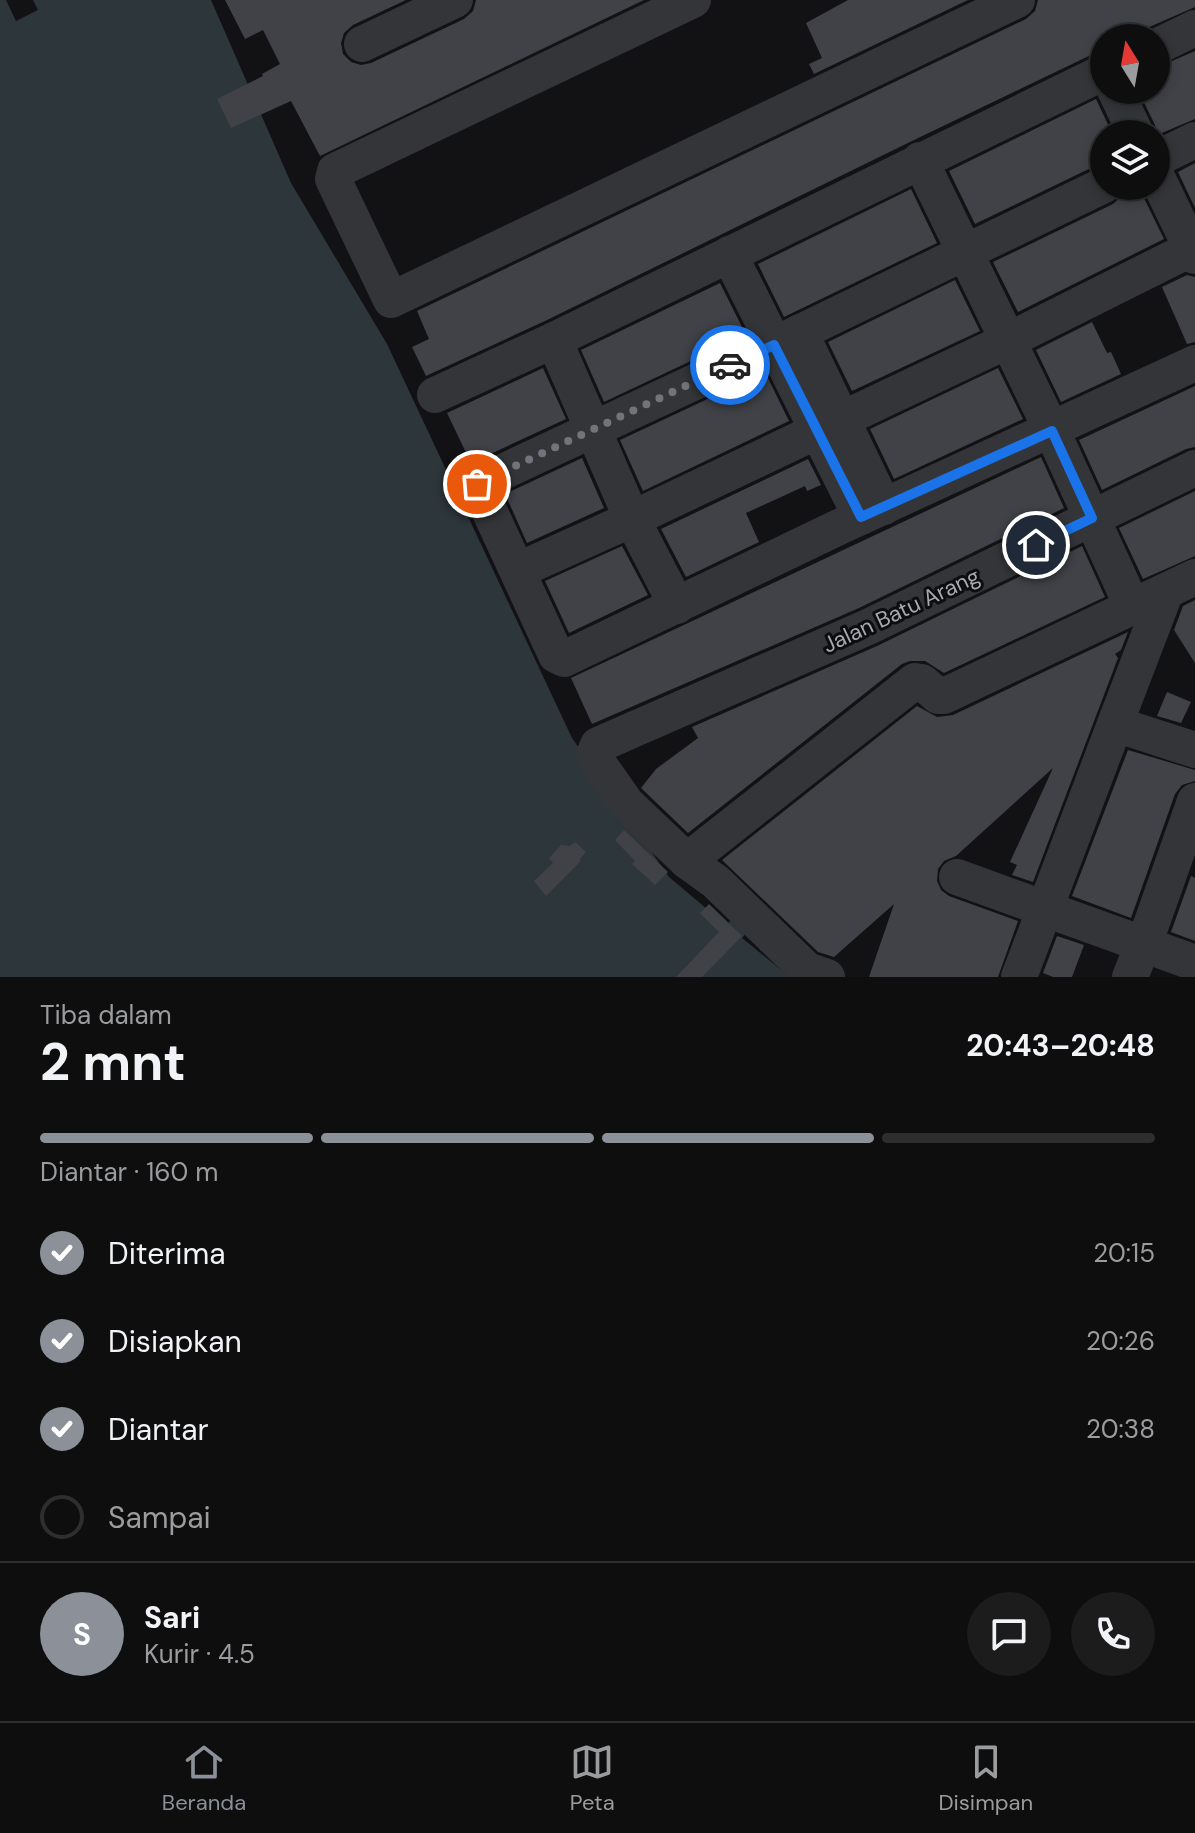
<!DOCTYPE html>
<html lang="id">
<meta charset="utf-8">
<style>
body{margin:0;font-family:"DM Sans",sans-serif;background:#1c1c1d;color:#f1f3f6;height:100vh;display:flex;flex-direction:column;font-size:30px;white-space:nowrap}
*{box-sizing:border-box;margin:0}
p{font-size:26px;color:#9b9c9e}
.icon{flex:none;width:44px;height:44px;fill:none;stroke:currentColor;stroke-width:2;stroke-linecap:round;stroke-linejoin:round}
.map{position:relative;height:977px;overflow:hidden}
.details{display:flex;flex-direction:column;background:#0e0e0f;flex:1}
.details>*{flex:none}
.needle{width:52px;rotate:349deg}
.buttons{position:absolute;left:1090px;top:24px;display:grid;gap:16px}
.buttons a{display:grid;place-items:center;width:80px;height:80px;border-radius:50%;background:#0e0e0f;box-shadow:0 4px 12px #0003,0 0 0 2px #2e2e2f;font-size:40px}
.pin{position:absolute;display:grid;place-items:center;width:68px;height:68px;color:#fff;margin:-34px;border:4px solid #fff;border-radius:50%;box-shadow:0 2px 8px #0007}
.courier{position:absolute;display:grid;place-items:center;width:80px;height:80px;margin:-40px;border:6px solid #1a73e8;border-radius:50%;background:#fff;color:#222;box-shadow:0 2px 10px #0007}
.head em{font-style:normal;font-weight:700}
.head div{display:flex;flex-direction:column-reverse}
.head{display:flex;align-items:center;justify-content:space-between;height:136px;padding:0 40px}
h1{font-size:52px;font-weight:700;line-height:60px}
.bar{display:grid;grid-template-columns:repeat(4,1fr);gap:12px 8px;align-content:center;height:96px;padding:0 40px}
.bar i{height:10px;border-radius:6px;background:#2e2e2f}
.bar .current{background:#8c9099}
.bar p{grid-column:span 4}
.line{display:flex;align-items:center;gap:20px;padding:0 40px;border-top:2px solid #2e2e2f}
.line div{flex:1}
.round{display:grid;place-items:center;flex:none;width:84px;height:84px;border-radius:42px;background:#1c1c1d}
ol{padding:0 40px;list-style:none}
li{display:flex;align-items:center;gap:24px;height:88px}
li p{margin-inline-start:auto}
li .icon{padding:8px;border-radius:50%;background:#8c9099;color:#fff;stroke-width:4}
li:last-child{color:#9b9c9e}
li i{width:44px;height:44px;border:4px solid #2e2e2f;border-radius:50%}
.dock{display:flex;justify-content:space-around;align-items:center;height:112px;border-top:2px solid #2e2e2f;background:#0e0e0f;font-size:22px;color:#9b9c9e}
.dock a{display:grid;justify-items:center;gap:4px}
.dock .current{color:#8c9099}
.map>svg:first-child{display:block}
.water{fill:#2c363b}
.pier{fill:#121214}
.building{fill:#414247}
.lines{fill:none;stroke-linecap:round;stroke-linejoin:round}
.minor{stroke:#333538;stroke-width:36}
.done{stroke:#71757b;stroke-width:8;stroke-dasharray:0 14.4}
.route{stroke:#1a73e8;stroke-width:10}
.labels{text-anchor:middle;stroke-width:6;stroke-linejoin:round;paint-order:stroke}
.street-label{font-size:22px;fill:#a4aab3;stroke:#0d0d0f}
</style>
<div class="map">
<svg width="1195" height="977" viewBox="0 0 1195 977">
<rect width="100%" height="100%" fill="#121214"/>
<path class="water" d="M0 0H211L291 183 387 344 572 738 669 877 726 925 741 911 754 924 742 938 790 977H0Z"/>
<path class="pier" d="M6 0H33L38 10 16 21Z"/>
<g class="building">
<path d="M225 0H406L353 25 344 33 341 43 343 54 351 62 361 65 371 63 464 19 473 11 476 0H644L320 156 291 101 231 128 217 99 263 76 262 74 280 64 263 30 245 39Z"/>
<path d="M848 0H968L814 74 809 64 822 58 806 23Z"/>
<path d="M1038 0H1195V7L1147 28 1138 38H1104V51L1095 53 912 141 545 321 426 376 412 347 429 339 417 311 1026 19 1035 11Z"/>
<path d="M1195 51V119L1157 135 1155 125 1138 90H1156V68Z"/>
<path d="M1096 99 1111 131 1104 134V164L1095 166 975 224 949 171Z"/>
<path d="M1195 163V208L1178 172Z"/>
<path d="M1125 186H1138L1164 239 1018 312 993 262 1113 204 1122 196Z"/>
<path d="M911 189 937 243 784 317 758 264Z"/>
<path d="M1187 275 1195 277V342L1187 344 1162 287Z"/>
<path d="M955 280 980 331 852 391 828 342Z"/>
<path d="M720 283 746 335 604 402 581 350Z"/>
<path d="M1092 322 1107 353 1111 352 1121 374 1061 402 1036 350Z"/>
<path d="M543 368 566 419 471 463 447 413Z"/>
<path d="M998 368 1023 419 894 479 870 429Z"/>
<path d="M765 372 789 421 643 491 620 440Z"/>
<path d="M1195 386V447L1186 449 1102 490 1079 440Z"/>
<path d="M1041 457 1064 508 859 608 592 724 571 678Z"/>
<path d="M582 458 604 508 527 543 505 494Z"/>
<path d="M808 459 821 485 807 491 805 486 746 513 759 542 686 577 661 529Z"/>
<path d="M1195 491V556L1143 579 1119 528Z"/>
<path d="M622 546 648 595 569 633 545 581Z"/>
<path d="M1082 546 1105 597 944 673 925 661H910L902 664 688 833 641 788 656 769 698 738 692 727 877 646Z"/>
<path d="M1195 600V663L1174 630 1183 606Z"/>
<path d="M1128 632 1121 650 1115 654 1118 658 1033 882 1012 875 1017 865 1010 862 1053 768 956 856 944 861 938 869 937 881 941 890 949 896 1018 921 998 977H869L894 904 834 957 818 952 722 860 917 706 937 717 953 715Z"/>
<path d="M1167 692 1191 702 1181 723 1157 716Z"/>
<path d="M1128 750 1195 770V781L1182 785 1175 794 1131 918 1072 896Z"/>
<path d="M624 830 668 872 655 885 632 864 635 861 615 840Z"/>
<path d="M575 842 586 852 580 859V862L546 896 534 881 553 863 549 858 561 845 570 846Z"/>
<path d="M1191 876 1195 878V941L1171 932Z"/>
<path d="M709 904 742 936 702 977H676L719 932 700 913Z"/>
<path d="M1057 936 1084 945 1072 977H1053L1043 973Z"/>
</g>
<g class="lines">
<g class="minor">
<path d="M693 0 335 171 333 179 391 300 1017 0"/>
<path d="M362 44 455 0"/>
<path d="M1156 47 1195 28"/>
<path d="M1115 90 1136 134"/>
<path d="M1156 159 1195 140"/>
<path d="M920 160 1052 431 1132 606"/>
<path d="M1156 175 1195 256"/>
<path d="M1104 185 774 345 477 484 556 655 564 659 839 527 1195 363"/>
<path d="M729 254 861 517"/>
<path d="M800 332 884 507"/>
<path d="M554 340 632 519 677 606"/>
<path d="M435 395 554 340 1104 72"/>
<path d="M519 570 632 519 1009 340 1195 247"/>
<path d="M1115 724 1166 591"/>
<path d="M687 861 915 681 922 682 938 696H944L1195 577"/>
<path d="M957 877 1195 963"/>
<path d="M827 977 807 970 716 882 687 861 627 804 596 760 594 755 598 745 868 627 1195 468"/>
<path d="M1019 977 1115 724 1195 750"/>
<path d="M1130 977 1151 925 1195 801"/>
</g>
</g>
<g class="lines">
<path class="done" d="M477 484 730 365"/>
<path class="route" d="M730 365 774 345 861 517 1052 431 1092 518 1036 545"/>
</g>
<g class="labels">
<g class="street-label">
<text transform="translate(901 610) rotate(-25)" y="8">Jalan Batu Arang</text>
</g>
</g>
</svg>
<div class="buttons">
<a><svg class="needle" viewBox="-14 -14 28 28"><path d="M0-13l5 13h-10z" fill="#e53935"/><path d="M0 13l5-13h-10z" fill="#9b9c9e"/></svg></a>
<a><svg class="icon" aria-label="layers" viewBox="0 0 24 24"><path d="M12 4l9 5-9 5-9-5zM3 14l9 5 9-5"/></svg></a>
</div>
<div class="pin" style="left:477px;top:484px;background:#ea580c"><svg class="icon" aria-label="bag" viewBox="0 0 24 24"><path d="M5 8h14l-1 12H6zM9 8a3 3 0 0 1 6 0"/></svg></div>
<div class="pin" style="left:1036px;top:545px;background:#1f2937"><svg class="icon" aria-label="home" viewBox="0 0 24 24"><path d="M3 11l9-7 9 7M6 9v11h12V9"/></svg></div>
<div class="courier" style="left:730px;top:365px"><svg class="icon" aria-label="car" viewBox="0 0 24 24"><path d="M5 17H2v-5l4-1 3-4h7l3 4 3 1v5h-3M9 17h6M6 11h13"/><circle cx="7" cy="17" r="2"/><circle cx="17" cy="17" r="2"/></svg></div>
</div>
<section class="details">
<div class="head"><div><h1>2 mnt</h1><p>Tiba dalam</p></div><em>20:43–20:48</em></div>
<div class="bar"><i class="current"></i><i class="current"></i><i class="current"></i><i></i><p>Diantar · 160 m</p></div>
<ol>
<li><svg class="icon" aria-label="check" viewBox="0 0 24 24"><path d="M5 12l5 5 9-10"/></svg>Diterima<p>20:15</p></li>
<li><svg class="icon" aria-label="check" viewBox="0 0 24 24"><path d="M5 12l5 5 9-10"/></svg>Disiapkan<p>20:26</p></li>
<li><svg class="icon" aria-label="check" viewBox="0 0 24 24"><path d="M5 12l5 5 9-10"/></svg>Diantar<p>20:38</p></li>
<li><i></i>Sampai</li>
</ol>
<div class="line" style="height:144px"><b class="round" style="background:#8c9099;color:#fff">S</b><div><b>Sari</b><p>Kurir · 4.5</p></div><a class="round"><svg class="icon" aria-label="chat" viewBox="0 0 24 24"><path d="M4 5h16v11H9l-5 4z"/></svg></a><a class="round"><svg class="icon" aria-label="phone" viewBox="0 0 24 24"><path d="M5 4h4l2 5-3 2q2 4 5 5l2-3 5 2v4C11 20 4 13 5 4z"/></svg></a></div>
</section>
<nav class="dock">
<a class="current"><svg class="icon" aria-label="home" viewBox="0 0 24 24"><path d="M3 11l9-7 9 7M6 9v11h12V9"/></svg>Beranda</a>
<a><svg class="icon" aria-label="map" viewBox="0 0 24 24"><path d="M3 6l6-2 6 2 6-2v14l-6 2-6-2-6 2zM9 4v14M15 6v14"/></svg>Peta</a>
<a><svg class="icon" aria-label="saved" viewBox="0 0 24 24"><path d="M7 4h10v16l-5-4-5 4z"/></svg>Disimpan</a>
</nav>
